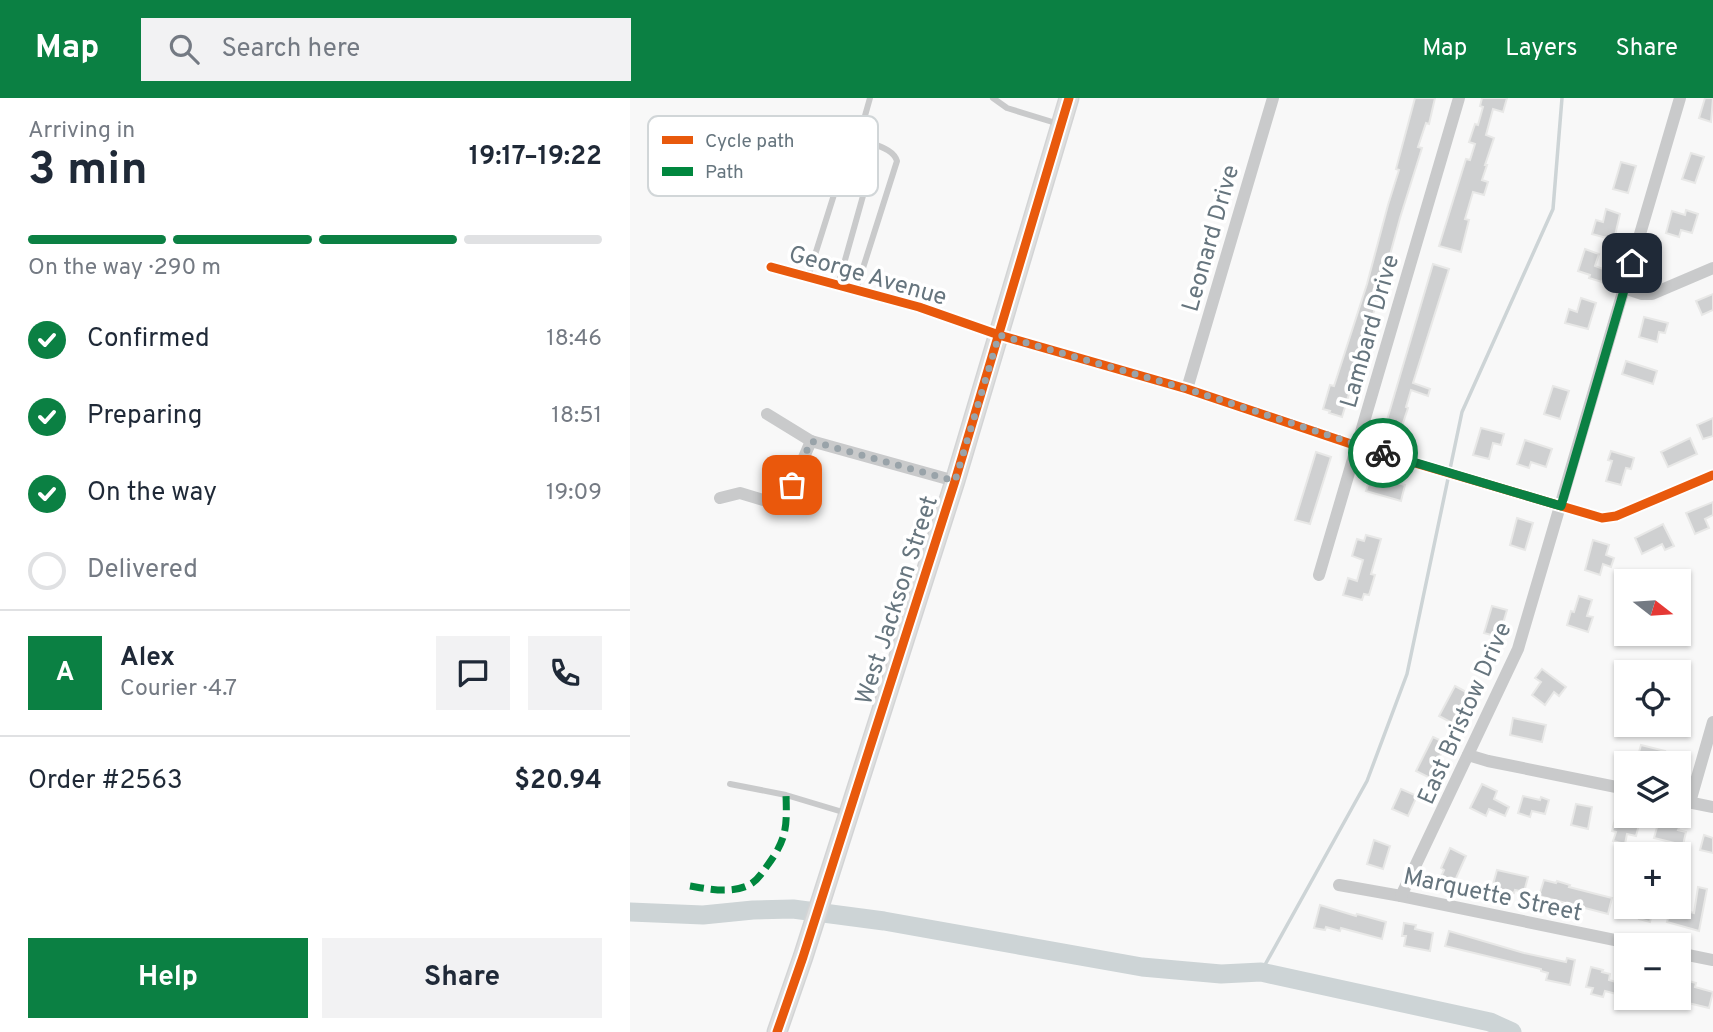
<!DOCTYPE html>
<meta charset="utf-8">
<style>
body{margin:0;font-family:Overpass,sans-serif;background:#f2f2f3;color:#1f2937;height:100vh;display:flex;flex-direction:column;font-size:26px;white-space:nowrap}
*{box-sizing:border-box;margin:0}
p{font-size:23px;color:#747a83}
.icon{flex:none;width:38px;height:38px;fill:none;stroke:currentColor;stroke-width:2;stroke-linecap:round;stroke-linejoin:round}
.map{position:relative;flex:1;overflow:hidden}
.sheet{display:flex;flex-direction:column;background:#fff;width:630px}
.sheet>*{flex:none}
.needle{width:46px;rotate:107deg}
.tools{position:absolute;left:984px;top:471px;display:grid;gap:14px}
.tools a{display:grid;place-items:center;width:77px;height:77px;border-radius:0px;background:#fff;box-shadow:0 2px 5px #0004;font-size:35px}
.pin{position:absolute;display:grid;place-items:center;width:60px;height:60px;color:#fff;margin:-30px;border-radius:14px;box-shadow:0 4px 10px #0006}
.courier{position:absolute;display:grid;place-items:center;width:70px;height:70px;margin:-35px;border:5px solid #0b8043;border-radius:50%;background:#fff;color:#222;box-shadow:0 2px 9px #0007}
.summary em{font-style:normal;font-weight:700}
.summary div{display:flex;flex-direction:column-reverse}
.summary{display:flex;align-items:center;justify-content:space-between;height:119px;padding:0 28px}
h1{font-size:46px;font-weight:700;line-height:52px}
.bar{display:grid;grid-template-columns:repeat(4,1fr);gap:10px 7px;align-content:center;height:84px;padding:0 28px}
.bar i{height:9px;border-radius:5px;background:#e0e1e3}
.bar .selected{background:#0b8043}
.bar p{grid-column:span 4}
.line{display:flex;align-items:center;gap:18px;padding:0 28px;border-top:2px solid #e0e1e3}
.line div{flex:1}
.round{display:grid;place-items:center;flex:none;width:74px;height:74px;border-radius:0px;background:#f2f2f3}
ol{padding:0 28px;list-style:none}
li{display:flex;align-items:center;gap:21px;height:77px}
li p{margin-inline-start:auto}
li .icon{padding:7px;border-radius:50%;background:#0b8043;color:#fff;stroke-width:4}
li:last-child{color:#747a83}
li i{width:38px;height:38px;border:4px solid #e0e1e3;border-radius:50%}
.button{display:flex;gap:14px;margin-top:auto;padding:14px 28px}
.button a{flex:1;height:80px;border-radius:0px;background:#0b8043;color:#fff;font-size:28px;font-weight:700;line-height:80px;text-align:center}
.button a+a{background:#f2f2f3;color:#1f2937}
header{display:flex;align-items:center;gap:42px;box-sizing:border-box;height:98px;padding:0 35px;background:#0b8043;color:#fff}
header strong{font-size:33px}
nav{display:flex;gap:38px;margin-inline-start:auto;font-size:24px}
.search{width:490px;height:63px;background:#f2f2f3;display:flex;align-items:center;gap:18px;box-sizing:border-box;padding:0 24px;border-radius:0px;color:#747a83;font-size:26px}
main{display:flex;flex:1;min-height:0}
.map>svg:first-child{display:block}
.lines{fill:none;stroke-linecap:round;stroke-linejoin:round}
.stream{stroke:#cdd4d6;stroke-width:3.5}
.river{stroke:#cdd4d6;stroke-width:19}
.building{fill:#cfd0d1;stroke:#e8e8e7;stroke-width:2}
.secondary-casing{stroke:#d3d4d5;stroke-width:21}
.lane{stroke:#c9cacb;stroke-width:6}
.street{stroke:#c9cacb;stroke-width:12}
.secondary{stroke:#dedfdf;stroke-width:18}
.quiet{stroke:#00873e;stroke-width:7;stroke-dasharray:14 7;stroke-linecap:butt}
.cycleway-casing{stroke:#fff;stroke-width:13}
.cycleway{stroke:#e8590c;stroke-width:9}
.done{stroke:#99a3a9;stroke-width:7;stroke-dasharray:0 12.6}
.route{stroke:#0b8043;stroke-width:9}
.labels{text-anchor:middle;stroke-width:7;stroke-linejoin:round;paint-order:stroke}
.street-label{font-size:24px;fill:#66757e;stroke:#fff}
.key{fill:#fff;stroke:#d1d6d8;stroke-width:2}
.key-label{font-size:19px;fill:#66757e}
</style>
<header>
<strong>Map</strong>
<div class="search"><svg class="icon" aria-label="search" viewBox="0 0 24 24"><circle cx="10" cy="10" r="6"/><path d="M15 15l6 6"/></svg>Search here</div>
<nav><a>Map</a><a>Layers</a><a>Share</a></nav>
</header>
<main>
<section class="sheet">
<div class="summary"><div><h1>3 min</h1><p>Arriving in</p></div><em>19:17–19:22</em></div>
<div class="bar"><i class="selected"></i><i class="selected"></i><i class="selected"></i><i></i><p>On the way · 290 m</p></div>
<ol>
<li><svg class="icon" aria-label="check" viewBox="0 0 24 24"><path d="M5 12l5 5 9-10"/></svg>Confirmed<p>18:46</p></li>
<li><svg class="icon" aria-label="check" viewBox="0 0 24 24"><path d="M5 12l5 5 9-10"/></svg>Preparing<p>18:51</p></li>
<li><svg class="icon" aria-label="check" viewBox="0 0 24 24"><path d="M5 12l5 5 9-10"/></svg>On the way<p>19:09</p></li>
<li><i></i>Delivered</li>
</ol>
<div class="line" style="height:126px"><b class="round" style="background:#0b8043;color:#fff">A</b><div><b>Alex</b><p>Courier · 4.7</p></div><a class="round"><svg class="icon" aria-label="chat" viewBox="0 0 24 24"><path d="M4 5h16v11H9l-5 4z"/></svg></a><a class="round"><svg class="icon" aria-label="phone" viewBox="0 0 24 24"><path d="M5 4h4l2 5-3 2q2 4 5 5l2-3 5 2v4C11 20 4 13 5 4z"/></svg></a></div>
<div class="line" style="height:91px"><div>Order #2563</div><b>$20.94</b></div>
<div class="button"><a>Help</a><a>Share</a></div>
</section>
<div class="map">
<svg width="1083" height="934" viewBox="0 0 1083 934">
<rect width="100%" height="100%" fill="#f8f8f8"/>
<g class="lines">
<path class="stream" d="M631 874 737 683 777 576 832 314 923 111 932 0"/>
<path class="river" d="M0 814 73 817 123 812 163 811 254 823 512 869 591 876 631 874 860 924 882 934"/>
</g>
<g class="building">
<path d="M785 0H805L799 26 796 25 788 49 792 50 770 120 751 190 712 319 699 315 700 313 693 311 700 287 704 288 737 186 758 107 769 72 766 71Z"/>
<path d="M852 0H877L873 14 863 11 856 37 864 40 855 67H857L852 82 858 84 854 97 843 94 835 121 839 122 831 154 809 148 836 61 840 62 845 46 839 44 845 26 848 27 853 9 850 8Z"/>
<path d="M1075 0H1083L1081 24 1069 20Z"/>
<path d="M1061 55 1074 59 1065 85 1052 81Z"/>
<path d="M991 64 1006 68 998 95 983 91Z"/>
<path d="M976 111 990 116 984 142 962 136 966 122 973 124Z"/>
<path d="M1056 112 1068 116 1062 135 1051 132 1049 139 1036 135 1042 113 1055 117Z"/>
<path d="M955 151 969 156 965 168 976 172 972 184 959 180 960 177 948 173Z"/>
<path d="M803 166 819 171 783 285 800 291 798 298 781 292 776 309 778 310 769 337 754 332Z"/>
<path d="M1083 196V212L1072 217 1066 203Z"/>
<path d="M951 200 966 205 958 231 935 225 939 211 947 214Z"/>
<path d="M1014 219 1038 225 1035 235 1029 234 1027 244 1009 239Z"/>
<path d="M996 263 1027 273 1023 286 992 276Z"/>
<path d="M923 288 939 293 930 321 914 316Z"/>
<path d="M1083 320V338L1073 341 1067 327Z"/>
<path d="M851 330 874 336 871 347 863 345 859 361 843 357Z"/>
<path d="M1060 340 1067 356 1038 369 1031 354Z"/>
<path d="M895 342 922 351 916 369 901 364 899 370 887 366Z"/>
<path d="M981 353 1004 360 1001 371 996 370 991 387 976 383 982 363 978 362Z"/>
<path d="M686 354 701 359 680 426 665 422Z"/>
<path d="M742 374 765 381 764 384 775 387 771 403 736 393Z"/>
<path d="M1083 404V417L1075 421 1079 430 1065 436 1056 415Z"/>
<path d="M887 420 903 425 895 452 880 447Z"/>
<path d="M1033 426 1044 448 1035 452 1032 446 1012 456 1005 440Z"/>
<path d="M736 437 751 441 741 476 745 477 739 497 734 496 732 502 713 497 718 480 727 483 733 462 722 458 727 441 734 443Z"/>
<path d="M963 442 979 447 976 457 984 460 981 469 973 466 970 477 955 472Z"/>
<path d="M949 498 962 502 957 518 963 519 958 534 937 527 941 513 944 514Z"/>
<path d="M862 508 877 512 869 539 854 535Z"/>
<path d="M912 571 936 589 929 598 924 594 915 607 902 597 911 584 905 580Z"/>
<path d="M825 588 840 596 824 626 809 618Z"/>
<path d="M883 620 916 627 912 644 880 637Z"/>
<path d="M803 639 816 645 800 680 786 673Z"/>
<path d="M1011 647 1035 653 1034 656 1058 662V665H1006Z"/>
<path d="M852 686 867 693 864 701 879 709 875 718 859 711 856 718 840 710Z"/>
<path d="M771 691 787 698 778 718 762 711Z"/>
<path d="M893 698 910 702 911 699 919 702 915 716 902 713 900 719 888 715Z"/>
<path d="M946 706 962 709 958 731 941 727Z"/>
<path d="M986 717 1010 723 1006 738 997 736 995 746 983 743 986 734 982 733Z"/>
<path d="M1029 722 1050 728 1048 732 1056 734 1053 747 1024 740Z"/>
<path d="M1074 737 1083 740V755L1070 752Z"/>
<path d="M744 742 760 748 753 771 737 766Z"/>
<path d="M820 750 836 758 823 787 810 781 814 772 811 770Z"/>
<path d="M867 772 898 779 894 794 885 792 884 795 862 790Z"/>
<path d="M914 782 926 785 927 783 940 787 939 789 982 800 978 816 909 798Z"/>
<path d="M1068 789 1077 791 1069 833 1037 824 1041 809 1064 815Z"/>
<path d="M690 807 726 818 727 816 756 824 752 841 711 830 710 833 696 829 695 832 684 830Z"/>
<path d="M991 808H1024L1020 824 1009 821 1011 816 991 811Z"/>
<path d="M774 825 786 827 785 831 803 835 800 853 774 848 776 838H772Z"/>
<path d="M819 833 894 855 936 864 937 860 945 862 940 887 916 882 918 875 911 873V871L815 848Z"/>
<path d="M961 869 973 872 972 874 980 876 979 882 993 886 990 897 975 893 973 899 961 896 963 890 956 889Z"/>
<path d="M1055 882 1066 885 1065 889 1083 894 1079 910 1054 904 1057 895 1052 893Z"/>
</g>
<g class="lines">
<defs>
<path id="secondary" d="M147 934 173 859 325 383 439 0"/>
</defs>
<use href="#secondary" class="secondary-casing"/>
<g class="lane">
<path d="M363 0 377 10 429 26"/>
<path d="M178 179 220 46 229 39 240 0"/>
<path d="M208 187 247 48"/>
<path d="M226 192 267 63C263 49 241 47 229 39"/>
<path d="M100 686 156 697 216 715"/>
</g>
<g class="street">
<path d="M141 169 289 209 369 237 557 291 727 348 972 420 986 418 1083 377"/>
<path d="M994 190 1012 196H1022L1083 170"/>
<path d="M557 291 643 0"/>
<path d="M137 316 181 343 325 383"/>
<path d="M90 400 110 395 153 408 181 343"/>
<path d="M689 477 829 0"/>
<path d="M838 657 858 663 996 691"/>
<path d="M1048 702 1083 709"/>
<path d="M1060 704 1083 624"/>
<path d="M709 787 771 798 1009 847"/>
<path d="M771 798 888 551 1050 0"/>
<path d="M1048 855 1083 862"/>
</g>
<use href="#secondary" class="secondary"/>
<path class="quiet" d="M60 788C78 791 101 796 119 787 127 783 132 775 137 768 157 741 157 729 156 697"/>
<defs>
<g id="cycleway">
<path d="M141 169 289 209 369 237 557 291 727 348 972 420 986 418 1083 377"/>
<path d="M147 934 173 859 325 383 439 0"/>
</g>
</defs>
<use href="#cycleway" class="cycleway-casing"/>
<use href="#cycleway" class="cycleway"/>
</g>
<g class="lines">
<path class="done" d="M162 387 181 343 325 383 369 237 557 291 753 355"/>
<path class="route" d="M753 355 931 408 1002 165"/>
</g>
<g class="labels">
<g class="street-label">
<text transform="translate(580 140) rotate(-74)" y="8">Leonard Drive</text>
<text transform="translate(238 177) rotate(16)" y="8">George Avenue</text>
<text transform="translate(739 233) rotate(-74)" y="8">Lambard Drive</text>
<text transform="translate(266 502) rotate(-72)" y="8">West Jackson Street</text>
<text transform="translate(834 615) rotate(-66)" y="8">East Bristow Drive</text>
<text transform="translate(863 796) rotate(12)" y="8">Marquette Street</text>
</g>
</g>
<rect x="18" y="18" width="230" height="80" rx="10" class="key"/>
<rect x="32" y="38" width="31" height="8" fill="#e8590c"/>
<rect x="32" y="69" width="31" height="9" fill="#00873e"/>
<g class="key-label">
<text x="75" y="49">Cycle path</text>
<text x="75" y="80">Path</text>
</g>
</svg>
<div class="tools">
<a><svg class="needle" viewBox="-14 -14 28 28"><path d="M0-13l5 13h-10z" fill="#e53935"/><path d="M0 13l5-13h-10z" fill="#747a83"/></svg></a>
<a><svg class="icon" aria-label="locate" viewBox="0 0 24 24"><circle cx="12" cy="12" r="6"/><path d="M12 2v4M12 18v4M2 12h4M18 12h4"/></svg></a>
<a><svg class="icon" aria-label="layers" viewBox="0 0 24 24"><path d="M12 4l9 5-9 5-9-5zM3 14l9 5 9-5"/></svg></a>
<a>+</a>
<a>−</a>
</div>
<div class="pin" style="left:162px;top:387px;background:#ea580c"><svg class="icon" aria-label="bag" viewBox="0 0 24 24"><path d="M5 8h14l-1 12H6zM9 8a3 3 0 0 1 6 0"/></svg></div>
<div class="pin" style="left:1002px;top:165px;background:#1f2937"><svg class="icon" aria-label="home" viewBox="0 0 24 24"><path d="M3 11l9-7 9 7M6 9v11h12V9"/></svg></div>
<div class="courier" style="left:753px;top:355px"><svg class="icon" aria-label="bike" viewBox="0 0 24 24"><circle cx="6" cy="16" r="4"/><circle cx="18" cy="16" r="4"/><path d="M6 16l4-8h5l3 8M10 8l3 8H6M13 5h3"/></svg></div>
</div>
</main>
